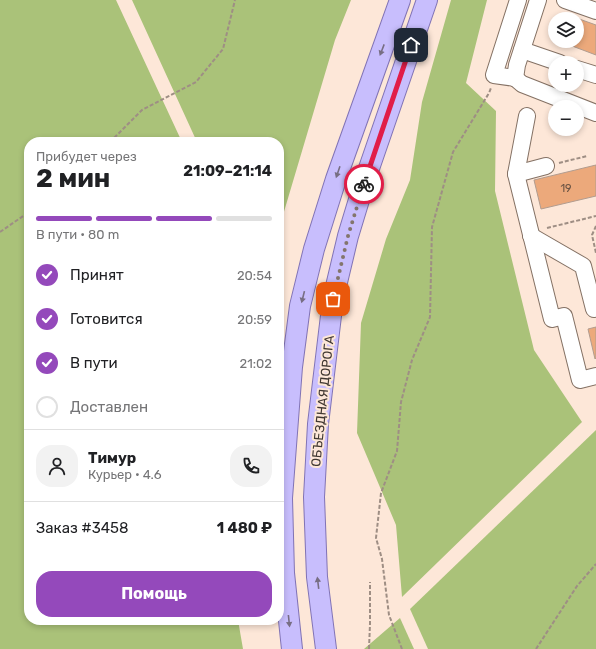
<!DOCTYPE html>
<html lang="ru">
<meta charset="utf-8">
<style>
body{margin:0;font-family:Rubik,sans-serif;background:#f2f2f2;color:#202124;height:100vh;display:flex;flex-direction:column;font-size:15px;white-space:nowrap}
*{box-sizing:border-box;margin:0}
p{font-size:13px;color:#757577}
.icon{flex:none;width:22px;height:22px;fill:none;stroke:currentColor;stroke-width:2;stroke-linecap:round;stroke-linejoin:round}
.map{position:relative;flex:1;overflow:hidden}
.panel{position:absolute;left:24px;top:137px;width:260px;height:488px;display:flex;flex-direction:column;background:#fff;border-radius:16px;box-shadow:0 2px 6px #0003}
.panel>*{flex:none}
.buttons{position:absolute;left:548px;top:12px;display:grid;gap:8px}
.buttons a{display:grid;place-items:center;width:36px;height:36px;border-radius:50%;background:#fff;box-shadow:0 2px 6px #0003;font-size:20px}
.pin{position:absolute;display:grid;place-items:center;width:34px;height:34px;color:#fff;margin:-17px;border-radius:8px;box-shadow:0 2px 6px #0006}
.courier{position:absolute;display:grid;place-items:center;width:40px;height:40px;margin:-20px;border:3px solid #e11d48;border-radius:50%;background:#fff;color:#222;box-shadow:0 1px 5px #0007}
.summary em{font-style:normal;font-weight:700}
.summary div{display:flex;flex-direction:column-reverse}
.summary{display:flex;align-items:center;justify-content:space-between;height:68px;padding:0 12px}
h1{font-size:26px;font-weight:700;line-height:30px}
.bar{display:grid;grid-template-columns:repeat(4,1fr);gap:6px 4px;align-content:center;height:48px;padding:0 12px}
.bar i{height:5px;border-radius:3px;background:#e0e0e0}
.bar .on{background:#9449bb}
.bar p{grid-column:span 4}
.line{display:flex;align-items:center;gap:10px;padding:0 12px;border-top:1px solid #e0e0e0}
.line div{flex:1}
.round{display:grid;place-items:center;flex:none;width:42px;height:42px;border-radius:16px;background:#f2f2f2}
ol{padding:0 12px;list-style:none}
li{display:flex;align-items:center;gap:12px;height:44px}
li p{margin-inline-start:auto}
li .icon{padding:4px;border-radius:50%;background:#9449bb;color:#fff;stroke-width:4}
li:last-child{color:#757577}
li i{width:22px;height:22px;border:2px solid #e0e0e0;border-radius:50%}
.action{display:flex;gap:8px;margin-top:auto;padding:8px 12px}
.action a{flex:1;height:46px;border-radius:16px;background:#9449bb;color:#fff;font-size:16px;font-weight:700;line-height:46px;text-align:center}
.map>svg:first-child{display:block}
.forest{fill:#aac279}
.building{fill:#eca97b;stroke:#b19c8f}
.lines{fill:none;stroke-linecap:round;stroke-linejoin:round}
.minor-casing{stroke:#847164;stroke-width:18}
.major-casing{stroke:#8173b5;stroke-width:22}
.path{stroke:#9e8e84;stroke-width:2;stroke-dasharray:4 2;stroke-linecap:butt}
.minor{stroke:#fff;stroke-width:16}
.major{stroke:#c8befd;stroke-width:20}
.oneway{fill:#776e83}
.done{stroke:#83756c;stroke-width:4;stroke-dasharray:0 7.2}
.route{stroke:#e11d48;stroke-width:5}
.labels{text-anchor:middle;stroke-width:4;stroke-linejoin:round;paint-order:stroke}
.number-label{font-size:11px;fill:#6c5444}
.street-label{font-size:13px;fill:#413832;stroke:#fde7d8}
</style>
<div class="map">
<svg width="596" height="649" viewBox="0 0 596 649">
<rect width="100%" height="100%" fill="#fde7d8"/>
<g class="forest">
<path d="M0 0H116L182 142H29V620H238L243 649H0Z"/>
<path d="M132 0H351L335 40 283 215 279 239V142H197Z"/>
<path d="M451 0H487L466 83 496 111 495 191 534 350 582 422 402 597 396 525 357 433 361 323 386 239 410 180 422 102Z"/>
<path d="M596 430V649H428L410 609Z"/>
<path d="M400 618 414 649H364Z"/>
</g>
<g class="building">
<path d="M568 15 596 25V55L559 41H577V19H567Z"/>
<path d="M596 165V196L541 209 534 180Z"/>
<path d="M596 327V358L595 359 588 329Z"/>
</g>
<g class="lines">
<defs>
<g id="minor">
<path d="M565 0 596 11"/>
<path d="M522 50 560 63"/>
<path d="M577 69 596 75"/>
<path d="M515 78 494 75 518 0"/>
<path d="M515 78 522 84 596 113"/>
<path d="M515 78 517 65 538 0"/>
<path d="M527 116 516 174 552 319 564 316 580 380 596 376"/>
<path d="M516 174 546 166"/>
<path d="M531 236 583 266 594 309"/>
</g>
<g id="major">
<path d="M292 649 284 573 282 498 292 367 300 306 314 249 336 179 400 0"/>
<path d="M326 649 317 577 314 497 318 424 333 299 348 236 365 180 427 0"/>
</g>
</defs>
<use href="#minor" class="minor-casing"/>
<use href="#major" class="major-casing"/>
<g class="path">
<path d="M110 142 142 110 196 82 223 49 235 0"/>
<path d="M559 163 587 156"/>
<path d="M596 226 592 235 596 253"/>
<path d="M547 228 596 216"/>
<path d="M0 232 29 212"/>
<path d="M369 649 370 624V582"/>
<path d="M402 649 389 615 382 559 376 538 381 493 397 451 401 402 412 360 430 317 432 227 453 152 489 93 491 88"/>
<path d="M536 649 577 586 596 564"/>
</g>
<use href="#minor" class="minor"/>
<use href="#major" class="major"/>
</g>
<defs><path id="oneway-solid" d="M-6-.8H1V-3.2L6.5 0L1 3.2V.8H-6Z"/></defs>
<g class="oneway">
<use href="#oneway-solid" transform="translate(382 50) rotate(111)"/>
<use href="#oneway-solid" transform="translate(338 172) rotate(109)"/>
<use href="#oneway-solid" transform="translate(303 297) rotate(104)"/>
<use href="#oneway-solid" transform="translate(318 583) rotate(-97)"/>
<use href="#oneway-solid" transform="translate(289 621) rotate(84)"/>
</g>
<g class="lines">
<path class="done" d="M333 299 348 236 364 184"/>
<path class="route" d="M364 184 411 45"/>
</g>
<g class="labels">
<g class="number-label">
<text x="566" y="192">19</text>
</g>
<g class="street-label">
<text transform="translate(322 401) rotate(-84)" y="5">ОБЪЕЗДНАЯ ДОРОГА</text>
</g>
</g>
</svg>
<div class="buttons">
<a><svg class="icon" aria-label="layers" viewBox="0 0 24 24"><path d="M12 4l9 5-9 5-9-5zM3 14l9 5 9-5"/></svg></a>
<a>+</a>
<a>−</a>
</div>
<div class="pin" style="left:333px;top:299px;background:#ea580c"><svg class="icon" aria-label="bag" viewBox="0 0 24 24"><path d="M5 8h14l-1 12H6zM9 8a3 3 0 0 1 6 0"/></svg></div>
<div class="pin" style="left:411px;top:45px;background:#1f2937"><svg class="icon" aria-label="home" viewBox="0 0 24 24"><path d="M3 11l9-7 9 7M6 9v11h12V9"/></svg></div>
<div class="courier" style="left:364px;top:184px"><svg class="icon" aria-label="bike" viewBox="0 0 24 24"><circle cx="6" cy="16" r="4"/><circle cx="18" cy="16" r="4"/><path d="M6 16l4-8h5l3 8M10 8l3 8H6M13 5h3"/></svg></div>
<section class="panel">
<div class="summary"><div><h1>2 мин</h1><p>Прибудет через</p></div><em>21:09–21:14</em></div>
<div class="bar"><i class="on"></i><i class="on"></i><i class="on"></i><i></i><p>В пути · 80 m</p></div>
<ol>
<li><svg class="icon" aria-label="check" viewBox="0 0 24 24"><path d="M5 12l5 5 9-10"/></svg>Принят<p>20:54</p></li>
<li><svg class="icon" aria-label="check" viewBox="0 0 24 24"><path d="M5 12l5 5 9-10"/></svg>Готовится<p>20:59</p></li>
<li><svg class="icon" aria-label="check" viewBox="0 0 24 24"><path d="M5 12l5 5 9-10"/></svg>В пути<p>21:02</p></li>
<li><i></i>Доставлен</li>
</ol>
<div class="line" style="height:72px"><a class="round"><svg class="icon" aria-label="person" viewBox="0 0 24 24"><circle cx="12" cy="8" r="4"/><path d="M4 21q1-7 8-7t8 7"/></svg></a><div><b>Тимур</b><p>Курьер · 4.6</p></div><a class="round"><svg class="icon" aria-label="phone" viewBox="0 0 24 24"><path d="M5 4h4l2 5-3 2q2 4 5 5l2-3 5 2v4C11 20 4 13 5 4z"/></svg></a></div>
<div class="line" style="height:52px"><div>Заказ #3458</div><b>1 480 ₽</b></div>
<div class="action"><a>Помощь</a></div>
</section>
</div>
